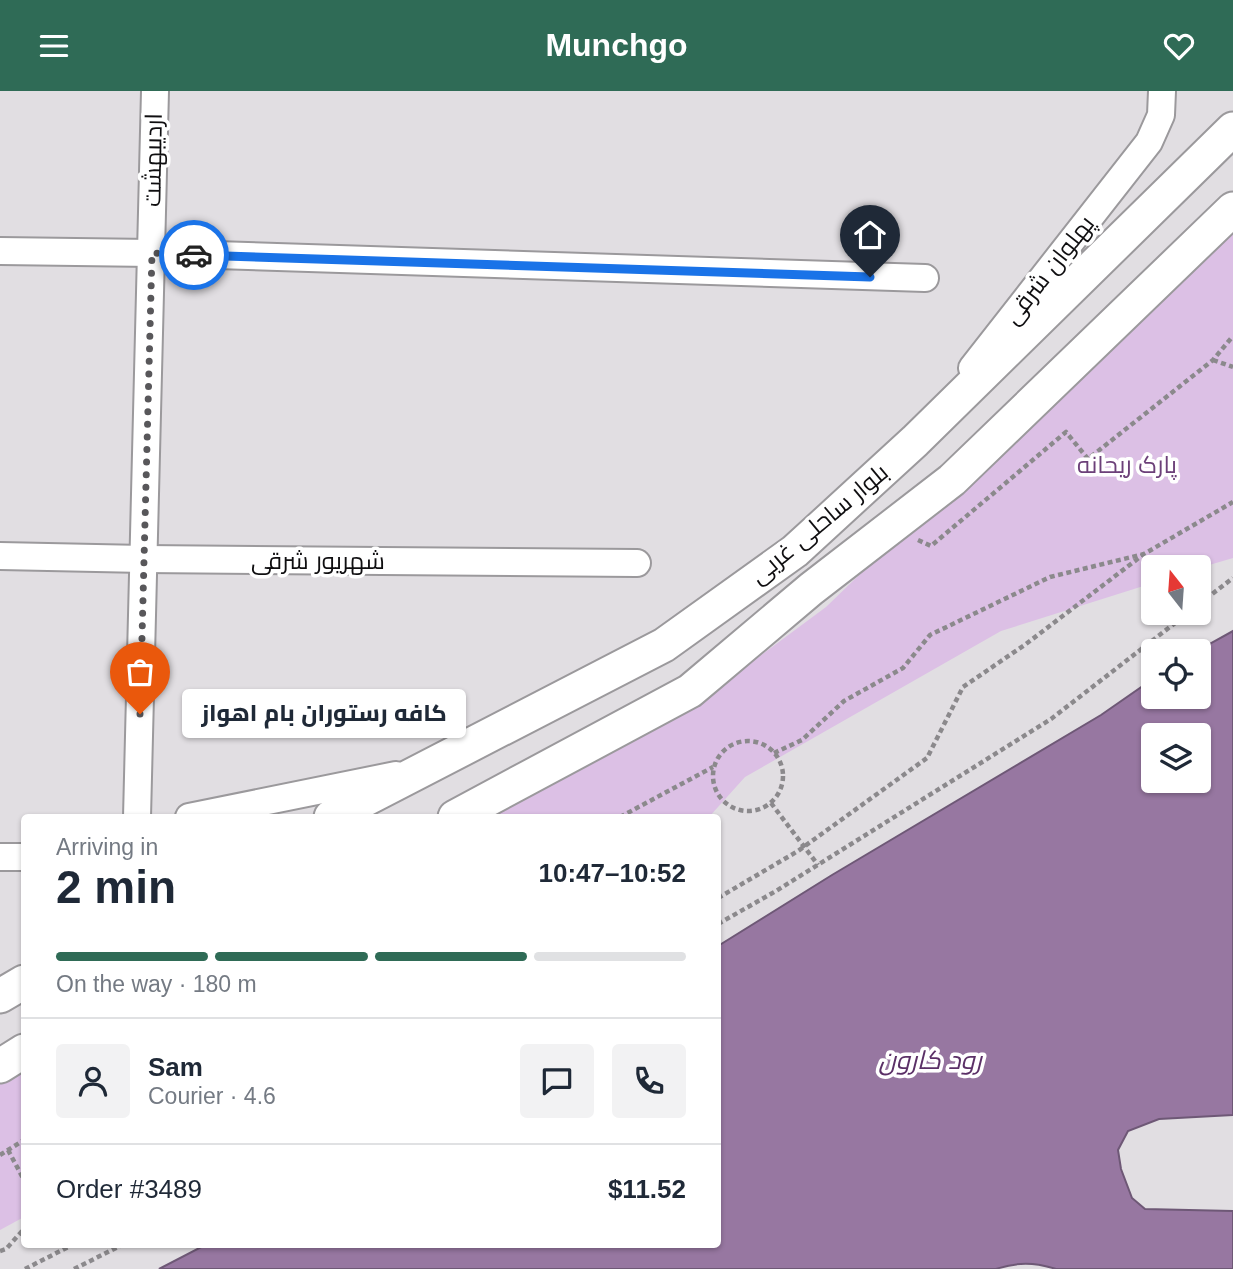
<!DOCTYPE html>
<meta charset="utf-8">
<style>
body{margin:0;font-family:Helvetica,Cairo,sans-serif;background:#f2f2f3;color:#1f2937;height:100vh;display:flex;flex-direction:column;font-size:26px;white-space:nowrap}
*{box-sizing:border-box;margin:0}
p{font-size:23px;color:#747a83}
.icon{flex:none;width:38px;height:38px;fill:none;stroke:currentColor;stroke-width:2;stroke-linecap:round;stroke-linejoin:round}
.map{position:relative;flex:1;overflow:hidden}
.side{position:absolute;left:21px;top:723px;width:700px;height:434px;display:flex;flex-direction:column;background:#fff;border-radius:7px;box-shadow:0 2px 5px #0004}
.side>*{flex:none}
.needle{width:46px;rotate:343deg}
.tools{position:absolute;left:1141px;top:464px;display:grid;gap:14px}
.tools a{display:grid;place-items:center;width:70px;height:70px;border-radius:7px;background:#fff;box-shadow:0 2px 5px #0004;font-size:35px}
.pin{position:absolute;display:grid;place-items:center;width:60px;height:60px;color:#fff;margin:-72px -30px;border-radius:50% 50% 50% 0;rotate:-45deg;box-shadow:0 0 7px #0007}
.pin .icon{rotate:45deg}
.courier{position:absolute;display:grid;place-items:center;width:70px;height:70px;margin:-35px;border:5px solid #1a73e8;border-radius:50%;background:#fff;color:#222;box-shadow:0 2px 9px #0007}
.bubble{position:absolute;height:49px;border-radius:7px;background:#fff;box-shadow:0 2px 5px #0004;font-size:23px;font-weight:800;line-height:49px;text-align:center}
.headline em{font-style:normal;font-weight:800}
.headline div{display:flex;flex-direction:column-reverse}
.headline{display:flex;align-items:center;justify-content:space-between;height:119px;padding:0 35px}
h1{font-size:46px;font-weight:800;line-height:52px}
.bar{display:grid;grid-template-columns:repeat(4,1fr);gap:10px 7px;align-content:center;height:84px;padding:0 35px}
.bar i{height:9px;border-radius:5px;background:#e0e1e3}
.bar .selected{background:#2f6b56}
.bar p{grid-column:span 4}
.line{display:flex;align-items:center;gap:18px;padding:0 35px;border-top:2px solid #e0e1e3}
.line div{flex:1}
.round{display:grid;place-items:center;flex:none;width:74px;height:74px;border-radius:7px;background:#f2f2f3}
header{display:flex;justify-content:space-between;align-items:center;height:91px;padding:0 35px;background:#2f6b56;color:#fff;font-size:32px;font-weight:800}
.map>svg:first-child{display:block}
.green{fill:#dcc0e5}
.water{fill:#9777a1;stroke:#6e5876;stroke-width:2;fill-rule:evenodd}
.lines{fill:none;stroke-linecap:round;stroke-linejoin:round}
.minor-casing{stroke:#9b999c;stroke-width:30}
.major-casing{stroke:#9b999c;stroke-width:37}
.path{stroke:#8b898c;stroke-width:4.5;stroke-dasharray:5 3.5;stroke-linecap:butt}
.minor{stroke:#fff;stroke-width:26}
.major{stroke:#fff;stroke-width:33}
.done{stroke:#58575a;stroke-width:7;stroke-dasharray:0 12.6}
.route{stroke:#1a73e8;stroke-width:9}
.labels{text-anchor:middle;stroke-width:7;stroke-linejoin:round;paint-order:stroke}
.street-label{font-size:24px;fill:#0f0e10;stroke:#fff}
.park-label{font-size:24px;fill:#6c4079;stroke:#fff}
.water-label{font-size:26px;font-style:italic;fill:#5b3067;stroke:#fff}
</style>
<header><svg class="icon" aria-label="menu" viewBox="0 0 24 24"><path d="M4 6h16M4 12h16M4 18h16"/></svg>Munchgo<svg class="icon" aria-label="heart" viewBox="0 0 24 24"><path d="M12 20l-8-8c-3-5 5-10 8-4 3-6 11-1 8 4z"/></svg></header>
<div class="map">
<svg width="1233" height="1178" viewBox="0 0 1233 1178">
<rect width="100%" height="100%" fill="#e1dee2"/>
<g class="green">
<path d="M1233 123V467L1199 477 1153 476V492L1001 540 745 686 709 726H475L683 622 826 516Z"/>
<path d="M24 977V1126L0 1139V991Z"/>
</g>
<path class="water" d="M1233 540V1024L1159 1028 1128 1040 1118 1059 1121 1078 1132 1107 1145 1118 1233 1120V1178H1056C1034 1171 1017 1171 996 1178H159L207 1153H718V855L832 784 1101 624 1153 588V606H1199V560H1197ZM1153 644H1199V690H1153Z"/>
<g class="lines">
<defs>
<g id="minor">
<path d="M0 160 152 162 925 187"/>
<path d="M972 277 1149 51 1161 24 1162 0"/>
<path d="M0 465 144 468 637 472"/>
<path d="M137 726 155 0"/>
<path d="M189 726 396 684"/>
<path d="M0 766H24"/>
</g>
<g id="major">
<path d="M331 726 664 554 795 460 915 350 1233 38"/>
<path d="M455 726 690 600 811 498 952 389 1233 118"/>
<path d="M0 905 24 891"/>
<path d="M0 975 24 960"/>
</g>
</defs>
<use href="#minor" class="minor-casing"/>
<use href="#major" class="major-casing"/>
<g class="path">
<path d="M1213 269 1233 276"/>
<path d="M918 449 931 455 1066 341 1088 368 1213 269 1233 245"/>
<path d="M1199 513 1233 487"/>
<circle cx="748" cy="685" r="35"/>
<path d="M774 662 802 649 844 610 903 577 930 544 1050 486 1144 463 1233 411"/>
<path d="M771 712 818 774"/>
<path d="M620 726 713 676"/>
<path d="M718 807 798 760 927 667 963 596 1026 553 1144 463"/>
<path d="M718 833 776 800 1051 628 1188 522"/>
<path d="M8 1059 24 1089"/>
<path d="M0 1064 24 1049"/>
<path d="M0 1160 6 1158 24 1138"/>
<path d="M25 1178 74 1153"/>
<path d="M74 1178 124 1153"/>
</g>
<use href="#minor" class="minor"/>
<use href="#major" class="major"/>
</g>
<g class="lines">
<path class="done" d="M140 623 152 162 194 164"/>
<path class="route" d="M194 164 870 186"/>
</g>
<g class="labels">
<g class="street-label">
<text transform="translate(153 69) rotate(-89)" y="8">اردیبهشت</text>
<text transform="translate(1049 179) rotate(-52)" y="8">پهلوان شرقی</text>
<text transform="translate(819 433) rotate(-40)" y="8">بلوار ساحلی غربی</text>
<text x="318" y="478">شهریور شرقی</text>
</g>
<g class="park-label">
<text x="1127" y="382">پارک ریحانه</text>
</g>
<g class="water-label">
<text x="930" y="978">رود کارون</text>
</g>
</g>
</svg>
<div class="tools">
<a><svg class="needle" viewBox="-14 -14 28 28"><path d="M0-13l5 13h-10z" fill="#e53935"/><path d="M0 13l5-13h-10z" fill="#747a83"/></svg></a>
<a><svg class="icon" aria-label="locate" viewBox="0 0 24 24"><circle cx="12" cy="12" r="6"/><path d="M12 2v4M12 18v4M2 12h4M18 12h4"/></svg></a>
<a><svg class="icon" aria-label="layers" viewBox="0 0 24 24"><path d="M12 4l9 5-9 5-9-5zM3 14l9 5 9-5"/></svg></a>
</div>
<div class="pin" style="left:140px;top:623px;background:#ea580c"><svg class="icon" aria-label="bag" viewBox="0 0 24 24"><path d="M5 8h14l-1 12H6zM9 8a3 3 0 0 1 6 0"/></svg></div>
<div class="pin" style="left:870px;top:186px;background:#1f2937"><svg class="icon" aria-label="home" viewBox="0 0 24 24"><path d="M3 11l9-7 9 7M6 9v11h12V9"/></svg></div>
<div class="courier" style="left:194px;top:164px"><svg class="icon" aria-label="car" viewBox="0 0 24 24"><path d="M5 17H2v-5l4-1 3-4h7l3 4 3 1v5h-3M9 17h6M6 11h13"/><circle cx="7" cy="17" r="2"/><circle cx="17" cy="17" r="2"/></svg></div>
<div class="bubble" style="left:182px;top:598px;width:284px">کافه رستوران بام اهواز</div>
<section class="side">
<div class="headline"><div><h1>2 min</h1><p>Arriving in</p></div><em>10:47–10:52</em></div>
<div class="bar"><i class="selected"></i><i class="selected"></i><i class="selected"></i><i></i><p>On the way · 180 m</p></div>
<div class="line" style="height:126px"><a class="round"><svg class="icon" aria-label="person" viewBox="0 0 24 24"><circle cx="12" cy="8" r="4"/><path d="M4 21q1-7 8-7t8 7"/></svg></a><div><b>Sam</b><p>Courier · 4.6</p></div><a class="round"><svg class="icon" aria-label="chat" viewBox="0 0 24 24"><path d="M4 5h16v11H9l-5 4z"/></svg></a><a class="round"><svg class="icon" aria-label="phone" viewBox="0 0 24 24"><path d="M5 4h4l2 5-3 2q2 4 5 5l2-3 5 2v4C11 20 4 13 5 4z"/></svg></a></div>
<div class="line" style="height:91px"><div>Order #3489</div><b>$11.52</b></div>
</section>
</div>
